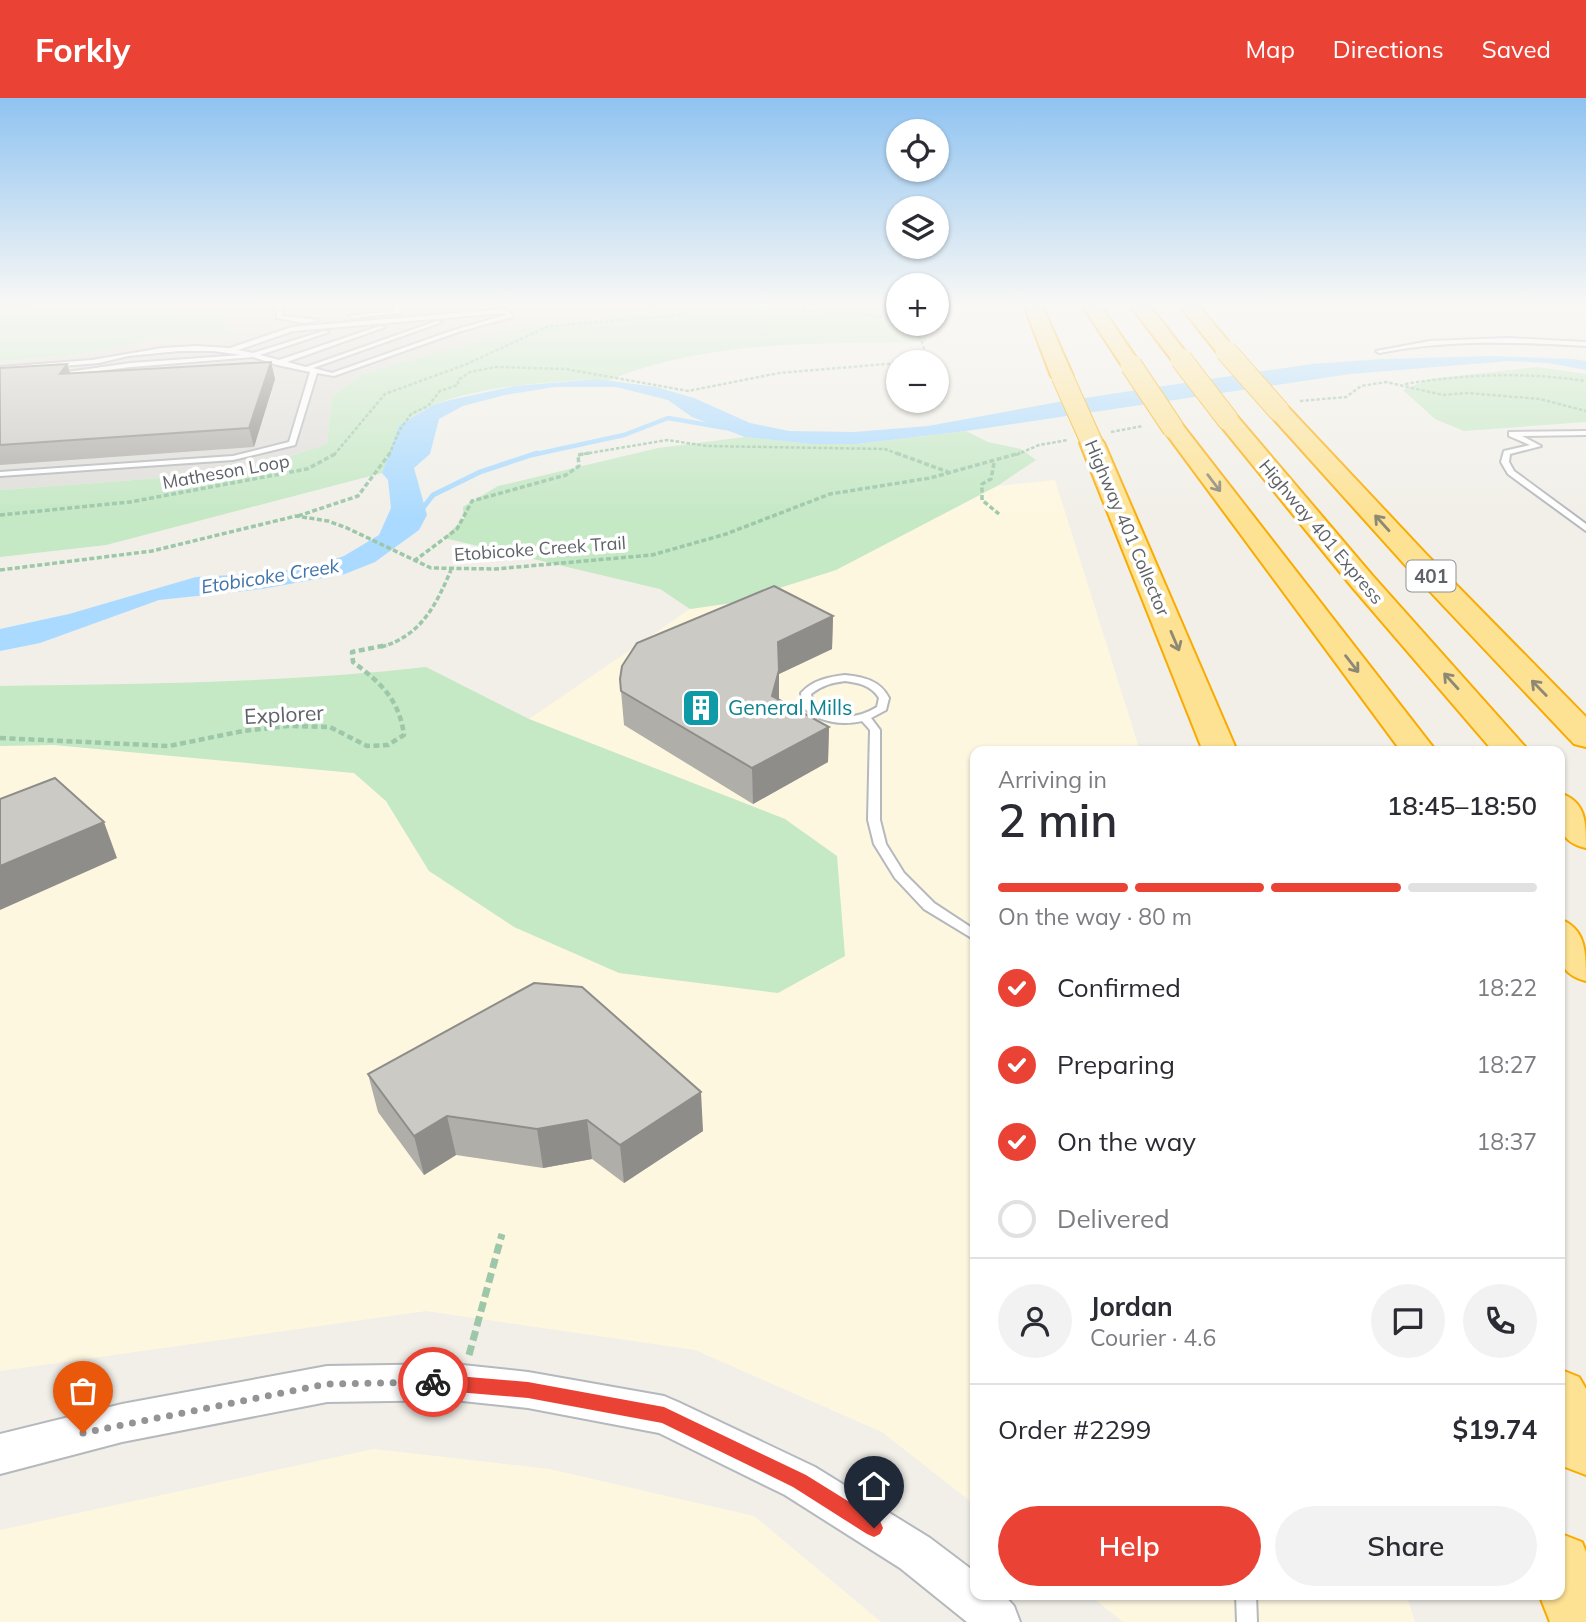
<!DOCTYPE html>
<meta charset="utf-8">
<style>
body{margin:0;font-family:Mulish,sans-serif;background:#f2f2f3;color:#2b2b33;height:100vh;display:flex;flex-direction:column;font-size:26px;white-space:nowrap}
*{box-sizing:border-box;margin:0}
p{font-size:23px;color:#7c7c81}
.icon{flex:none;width:38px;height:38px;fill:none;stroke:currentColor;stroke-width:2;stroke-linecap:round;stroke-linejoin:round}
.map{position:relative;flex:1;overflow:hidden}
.details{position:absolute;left:970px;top:648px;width:595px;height:854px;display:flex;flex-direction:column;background:#fff;border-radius:14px;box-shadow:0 2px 5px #0004}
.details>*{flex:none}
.controls{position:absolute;left:886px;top:21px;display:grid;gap:14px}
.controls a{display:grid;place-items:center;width:63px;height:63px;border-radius:50%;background:#fff;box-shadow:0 2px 5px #0004;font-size:35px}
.pin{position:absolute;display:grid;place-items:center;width:60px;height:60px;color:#fff;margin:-72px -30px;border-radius:50% 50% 50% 0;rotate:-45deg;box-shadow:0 0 7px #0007}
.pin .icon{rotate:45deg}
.courier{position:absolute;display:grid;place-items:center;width:70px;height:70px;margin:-35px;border:5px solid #ea4335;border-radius:50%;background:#fff;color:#222;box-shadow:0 2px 9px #0007}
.headline em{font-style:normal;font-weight:600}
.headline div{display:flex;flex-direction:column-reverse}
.headline{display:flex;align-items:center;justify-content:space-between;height:119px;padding:0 28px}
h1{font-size:46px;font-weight:600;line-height:52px}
.bar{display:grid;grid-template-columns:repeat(4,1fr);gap:10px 7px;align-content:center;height:84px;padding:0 28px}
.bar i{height:9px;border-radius:5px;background:#e1e1e2}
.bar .active{background:#ea4335}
.bar p{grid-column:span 4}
.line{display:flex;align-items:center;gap:18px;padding:0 28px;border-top:2px solid #e1e1e2}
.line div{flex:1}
.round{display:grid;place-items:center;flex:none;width:74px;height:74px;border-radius:37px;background:#f2f2f3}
ol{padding:0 28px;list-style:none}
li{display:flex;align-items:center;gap:21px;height:77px}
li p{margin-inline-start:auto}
li .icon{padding:7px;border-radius:50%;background:#ea4335;color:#fff;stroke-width:4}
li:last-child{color:#7c7c81}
li i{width:38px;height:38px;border:4px solid #e1e1e2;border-radius:50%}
.action{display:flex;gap:14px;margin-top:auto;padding:14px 28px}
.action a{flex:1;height:80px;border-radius:42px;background:#ea4335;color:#fff;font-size:28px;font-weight:600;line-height:80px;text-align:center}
.action a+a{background:#f2f2f3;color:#2b2b33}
header{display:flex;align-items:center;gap:42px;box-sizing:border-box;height:98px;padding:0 35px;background:#ea4335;color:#fff}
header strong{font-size:33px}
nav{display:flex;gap:38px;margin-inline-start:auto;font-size:24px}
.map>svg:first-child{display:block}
.commercial{fill:#fef7e0}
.industrial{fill:#e0deda}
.green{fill:#c5e8c5}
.water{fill:#aadaff}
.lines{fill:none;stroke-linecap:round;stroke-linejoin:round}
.stream-far1{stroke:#aadaff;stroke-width:4.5}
.stream{stroke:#aadaff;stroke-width:5}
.lane-casing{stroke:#b5b8bc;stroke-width:4}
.street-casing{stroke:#b5b8bc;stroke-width:4}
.highway-casing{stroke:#f9ab00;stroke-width:4}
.path-far3{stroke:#9cc7a9;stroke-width:2.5;stroke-dasharray:3.5 2;stroke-linecap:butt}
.path-far2{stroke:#9cc7a9;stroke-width:3.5;stroke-dasharray:5 2.5;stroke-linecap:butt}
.path-far1{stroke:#9cc7a9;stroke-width:4.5;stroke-dasharray:6 3.5;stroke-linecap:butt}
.path{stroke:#9cc7a9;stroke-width:7;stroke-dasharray:10 5;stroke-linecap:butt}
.lane{fill:#fff;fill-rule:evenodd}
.street{fill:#fff;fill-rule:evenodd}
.highway{fill:#fde293;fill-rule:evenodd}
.highway-bridge-casing{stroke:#f9ab00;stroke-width:23;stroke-linecap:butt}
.highway-bridge{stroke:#fde293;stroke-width:21}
.wall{fill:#afaea9}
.shaded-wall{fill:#8f8d8a}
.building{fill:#cccac5;stroke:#8f8d8a;stroke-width:2}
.oneway{stroke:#8e8975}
.route{fill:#ea4335}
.done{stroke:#929495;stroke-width:7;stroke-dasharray:0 12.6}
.labels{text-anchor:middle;stroke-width:7;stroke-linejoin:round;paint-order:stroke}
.far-street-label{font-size:18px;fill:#5f6368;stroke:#fff}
.far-water-label{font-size:19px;font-style:italic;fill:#4174aa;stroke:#fff}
.shield{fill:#fff;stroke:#8f9295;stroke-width:2}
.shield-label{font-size:19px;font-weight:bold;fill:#5f6368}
.culture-label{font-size:21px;fill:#0d838f;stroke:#fff;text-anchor:start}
.street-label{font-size:21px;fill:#5f6368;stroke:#fff}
</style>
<header>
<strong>Forkly</strong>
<nav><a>Map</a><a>Directions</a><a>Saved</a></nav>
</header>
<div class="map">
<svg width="1586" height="1524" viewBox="0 0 1586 1524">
<rect width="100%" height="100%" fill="#f1efe8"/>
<g class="commercial">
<path d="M1055 382 1140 653H975V1407L882 1334 695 1252 426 1213 0 1273V648L54 647 354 675 386 703 429 773 785 721 529 621 690 511 732 505 836 472 997 388Z"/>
<path d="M373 1351 549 1371 754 1418 881 1524H0V1432Z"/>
<path d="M1088 1496H1406L1415 1524H1123Z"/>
</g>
<path class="industrial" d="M0 207H671L601 221 527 229 362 276 332 298 327 346 242 374 0 392Z"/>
<g class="green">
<path d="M52 207H165L163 212H216L234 238 147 242 97 254 0 263V211Z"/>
<path d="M671 207H898V226H926V244C815 246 703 241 600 286L596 281C543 285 487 287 436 306 423 311 411 320 399 327L382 375 106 447 0 459V392L242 374 327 346 332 298 362 276 527 229 601 221Z"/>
<path d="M1537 269 1586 276V324L1464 333 1435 321 1403 292 1430 281Z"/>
<path d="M966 333 988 344 1021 351 1036 362 997 388 836 472 732 505 690 511 660 491 444 440 464 420 463 409 498 388 658 350 745 339 810 346H857Z"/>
<path d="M426 569 529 621 785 721 837 758 845 858 778 895 619 875 514 829 429 773 386 703 354 675 54 647 0 648V588C142 586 284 585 426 569Z"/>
</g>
<path class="water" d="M1492 258 1573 261 1586 263V272L1548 265 1509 263 1350 276 966 333 857 346H810L745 339 692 319 668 302 616 289H555L505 297 463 308 439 321 430 356 414 370 427 417 419 432 375 464 345 476 262 491 159 502 40 545 0 553V531L69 516 196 479 271 475 324 465 344 458 379 437 391 410 388 382 382 375 399 327 433 307 450 302 515 288 597 281 656 289 694 300 750 325 789 333 854 334 928 328 1058 304 1311 266 1382 261Z"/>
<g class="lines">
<path class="stream-far1" d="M532 357 624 337 668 320 726 330"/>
<path class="stream" d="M419 415 433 397 480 374 537 355"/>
<defs>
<g id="lane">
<path d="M276 207H282V218L319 222 304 225 277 220Z"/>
<path d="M393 207H399L400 215 352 220 349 218 395 213Z"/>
<path d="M505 211 512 217V219L458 234 334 278 317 275 295 347 233 362 0 378V374L233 358 289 344 310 274 277 267 253 259 131 269 56 278 53 276 131 265 242 257 213 253H179L128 258 99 265 0 273V269L92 262 162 250 196 248 230 250 292 229ZM504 215 506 217 454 232 332 275 313 270 442 224 437 223 306 269 287 264 385 229 380 228 279 262 260 257 329 234 324 233 253 255 238 252 293 233Z"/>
<path d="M1508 240 1586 244V248C1516 244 1448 241 1379 255L1376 253 1430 243Z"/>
<path d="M1586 333V337L1522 338 1541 348 1510 356 1509 364 1514 373 1586 426V433L1508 376 1501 364 1504 353 1530 347 1509 338V334Z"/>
<path d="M845 577C863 579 880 582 889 600L886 612 871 620 880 632V722L886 746 904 775 934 805 975 832V842L924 811 895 780 874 746 868 722 870 632 862 623C841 628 818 624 803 609L801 595C813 582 828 579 845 577ZM845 583C859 585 871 587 879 600L877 609C856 622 834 622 813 608L811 596C822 587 832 585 845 583Z"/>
<path d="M1236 1496H1256L1257 1524H1237Z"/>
</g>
<path id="street" d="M453 1266 528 1274 664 1298 678 1304 815 1369 930 1440 975 1474V1496H1003L1014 1508 1020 1524H967L900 1470 785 1397 659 1335 528 1310 453 1302 327 1304 122 1344 0 1376V1336L122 1306 327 1268Z"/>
<g id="highway">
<path d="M1024 207H1042L1073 278 1069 282H1055L1051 278Z"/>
<path d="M1082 207H1100L1141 267 1138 271H1124Z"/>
<path d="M1130 207H1149L1191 261 1188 265H1174Z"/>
<path d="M1179 207H1198L1233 249 1236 253 1233 257H1219Z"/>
<path d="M1279 306 1287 308 1426 456 1586 619V649L1574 646 1406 468 1271 318 1268 313 1271 308Z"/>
<path d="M1228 315 1236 317 1372 477 1529 653H1493L1352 489 1220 327 1217 322 1220 317Z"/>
<path d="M1173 323 1181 325 1436 653H1401L1162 330 1165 325Z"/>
<path d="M1092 338 1100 340 1104 345 1237 653H1203L1080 345 1084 340Z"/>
<path d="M1559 695C1586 703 1586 724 1586 750 1555 743 1559 722 1559 695Z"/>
<path d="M1559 821C1586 830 1586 854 1586 883 1552 874 1559 850 1559 821Z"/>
<path d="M1559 1271 1579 1279 1586 1291V1377L1565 1369 1559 1358Z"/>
<path d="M1559 1435 1582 1444 1586 1454V1524H1550L1539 1496H1559Z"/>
</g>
</defs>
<use href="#lane" class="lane-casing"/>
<use href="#street" class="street-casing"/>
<use href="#highway" class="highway-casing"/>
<g class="path-far3">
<path d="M804 207 803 213 853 215 898 221"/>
<path d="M900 264 922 262C929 247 917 236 907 226"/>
<path d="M1405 286C1466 276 1525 274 1586 283"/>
<path d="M1300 303 1346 299 1361 288 1386 284 1443 297 1467 295 1540 301 1586 313"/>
<path d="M1111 334 1143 328"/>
<path d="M334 357 385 296 467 266 549 228 660 219 691 214 695 210 687 207"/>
<path d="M389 357 399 333 411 316 428 308 440 293 458 287V282L470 274 496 269 566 271 688 293 779 275 898 265"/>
<path d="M578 357 667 342 707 348 885 351 901 357"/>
<path d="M1016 357 1039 347 1068 342"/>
</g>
<g class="path-far2">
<path d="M896 355 948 374"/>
<path d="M994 365 991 381 982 386V402L999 416"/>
<path d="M0 417 130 404 307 371 337 355"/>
<path d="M298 418 358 398 390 355"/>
<path d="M414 463 457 431 472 403 566 377 579 368 578 357 589 355"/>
<path d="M0 472 152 453 296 418 328 423 347 430 431 470 495 471 652 457 726 436 830 396 930 380 1020 355"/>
<path d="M381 549C421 538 436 507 451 472"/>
</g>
<path class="path-far1" d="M0 640 169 648 243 633 288 628 330 629 367 648 388 647 404 637C399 601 381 585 353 564L352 554 387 547"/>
<path class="path" d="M469 1257 502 1136"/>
<use href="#lane" class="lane"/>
<use href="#street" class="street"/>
<use href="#highway" class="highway"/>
<defs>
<g id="highway-bridge">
<path d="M1226 253 1279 313"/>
<path d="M1181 261 1228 322"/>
<path d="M1131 267 1173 330"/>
<path d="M1062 278 1092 345"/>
</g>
</defs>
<use href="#highway-bridge" class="highway-bridge-casing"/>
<use href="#highway-bridge" class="highway-bridge"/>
</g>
<g class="wall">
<path d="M271 264 275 281 254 349 0 367V270L67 266 70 276Z"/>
<path d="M833 518 832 551 779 576V602L829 629 828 664 753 706 624 627 620 581Z"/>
<path d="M368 976 703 1033 624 1085 592 1061 543 1070 456 1057 424 1077 378 1014Z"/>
</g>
<g class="shaded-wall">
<path d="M271 264 275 281 254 349 249 330Z"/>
<path d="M67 266 73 283 60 276Z"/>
<path d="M833 518 832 551 779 576V606L772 598 778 544Z"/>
<path d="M829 629 828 664 753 706 752 670Z"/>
<path d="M104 724 117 760 0 812V768Z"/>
<path d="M701 994 703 1033 624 1085 620 1047Z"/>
<path d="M447 1018 456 1057 424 1077 414 1038Z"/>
<path d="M587 1022 592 1061 543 1070 537 1031Z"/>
</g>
<g class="building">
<path d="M271 264 249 330 0 347V270L67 266 60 276Z"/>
<path d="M774 488 833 518 778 544 779 572 772 598 829 629 752 670 621 593 620 581 622 568 637 545Z"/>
<path d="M55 680 104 724 0 768V701Z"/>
<path d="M534 885 582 889 701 994 620 1047 587 1022 537 1031 447 1018 414 1038 368 976Z"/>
</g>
<defs><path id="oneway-shaft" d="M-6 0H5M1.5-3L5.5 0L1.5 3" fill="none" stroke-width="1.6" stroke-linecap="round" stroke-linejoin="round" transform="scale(1.75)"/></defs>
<g class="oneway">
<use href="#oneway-shaft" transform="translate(1214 385) rotate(53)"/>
<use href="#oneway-shaft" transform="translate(1382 425) rotate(-132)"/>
<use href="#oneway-shaft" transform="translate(1175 543) rotate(67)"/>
<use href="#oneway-shaft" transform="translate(1352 566) rotate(52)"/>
<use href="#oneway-shaft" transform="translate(1451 583) rotate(-132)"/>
<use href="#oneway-shaft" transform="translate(1539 590) rotate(-134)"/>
</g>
<linearGradient id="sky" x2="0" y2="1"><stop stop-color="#8fc3f1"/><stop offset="0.49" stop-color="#f9f8f5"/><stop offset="1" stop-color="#f9f8f5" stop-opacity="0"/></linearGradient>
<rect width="1586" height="421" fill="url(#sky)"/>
<path class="route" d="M433 1276 528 1284 664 1309 806 1377 880 1423 883 1430 880 1436 874 1439 867 1436 793 1389 662 1325 528 1300 433 1292 428 1289 425 1284 428 1278Z"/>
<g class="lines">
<path class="done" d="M83 1335 327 1286 433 1284"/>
</g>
<defs>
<symbol id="building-square" viewBox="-11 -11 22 22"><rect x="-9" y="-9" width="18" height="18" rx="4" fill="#0f9aa8" stroke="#fff"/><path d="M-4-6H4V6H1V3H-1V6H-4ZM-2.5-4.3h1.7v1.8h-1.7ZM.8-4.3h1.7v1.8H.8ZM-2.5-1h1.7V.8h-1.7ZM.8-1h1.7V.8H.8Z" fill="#fff"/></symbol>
</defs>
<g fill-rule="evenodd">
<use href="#building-square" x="679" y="588" width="44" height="44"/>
</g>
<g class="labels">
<g class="far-street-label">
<text transform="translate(226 374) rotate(-10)" y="6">Matheson Loop</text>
<text transform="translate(1127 430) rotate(67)" y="6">Highway 401 Collector</text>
<text transform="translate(1321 434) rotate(50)" y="6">Highway 401 Express</text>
<text transform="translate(540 451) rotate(-4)" y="6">Etobicoke Creek Trail</text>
</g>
<g class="far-water-label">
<text transform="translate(270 478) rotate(-9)" y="7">Etobicoke Creek</text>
</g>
<rect class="shield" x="1406.5" y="462.5" width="49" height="31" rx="5"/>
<g class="shield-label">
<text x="1431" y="485">401</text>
</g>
<g class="culture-label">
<text x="728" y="617">General Mills</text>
</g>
<g class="street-label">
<text transform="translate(284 617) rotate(-3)" y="7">Explorer</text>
</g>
</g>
</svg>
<div class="controls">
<a><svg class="icon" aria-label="locate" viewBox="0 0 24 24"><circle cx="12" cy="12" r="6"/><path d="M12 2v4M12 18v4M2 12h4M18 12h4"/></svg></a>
<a><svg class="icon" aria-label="layers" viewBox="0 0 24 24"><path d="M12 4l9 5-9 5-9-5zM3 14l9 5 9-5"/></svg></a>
<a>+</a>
<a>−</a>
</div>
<div class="pin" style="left:83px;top:1335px;background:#ea580c"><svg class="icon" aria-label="bag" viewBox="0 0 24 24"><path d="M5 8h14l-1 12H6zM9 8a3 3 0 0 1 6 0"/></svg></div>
<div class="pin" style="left:874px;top:1430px;background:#1f2937"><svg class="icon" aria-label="home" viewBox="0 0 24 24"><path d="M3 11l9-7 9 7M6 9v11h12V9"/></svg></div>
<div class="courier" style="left:433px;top:1284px"><svg class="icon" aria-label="bike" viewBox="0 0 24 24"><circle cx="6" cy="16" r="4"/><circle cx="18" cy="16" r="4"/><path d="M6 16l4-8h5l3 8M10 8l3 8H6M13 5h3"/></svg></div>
<section class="details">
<div class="headline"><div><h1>2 min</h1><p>Arriving in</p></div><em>18:45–18:50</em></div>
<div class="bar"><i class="active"></i><i class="active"></i><i class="active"></i><i></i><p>On the way · 80 m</p></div>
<ol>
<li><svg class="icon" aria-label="check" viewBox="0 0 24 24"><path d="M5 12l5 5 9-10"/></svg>Confirmed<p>18:22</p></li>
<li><svg class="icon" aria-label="check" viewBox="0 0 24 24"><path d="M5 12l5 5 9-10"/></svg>Preparing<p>18:27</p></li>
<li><svg class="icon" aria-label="check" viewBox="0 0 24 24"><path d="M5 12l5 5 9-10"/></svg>On the way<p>18:37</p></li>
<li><i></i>Delivered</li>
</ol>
<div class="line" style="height:126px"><a class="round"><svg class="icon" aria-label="person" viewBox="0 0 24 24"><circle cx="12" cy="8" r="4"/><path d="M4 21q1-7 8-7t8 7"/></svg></a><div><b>Jordan</b><p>Courier · 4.6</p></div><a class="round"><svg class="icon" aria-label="chat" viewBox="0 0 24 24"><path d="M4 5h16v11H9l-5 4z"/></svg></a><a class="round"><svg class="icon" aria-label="phone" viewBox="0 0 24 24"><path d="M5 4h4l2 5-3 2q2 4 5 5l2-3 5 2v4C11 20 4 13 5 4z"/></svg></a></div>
<div class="line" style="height:91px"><div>Order #2299</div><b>$19.74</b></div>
<div class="action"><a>Help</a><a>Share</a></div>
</section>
</div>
